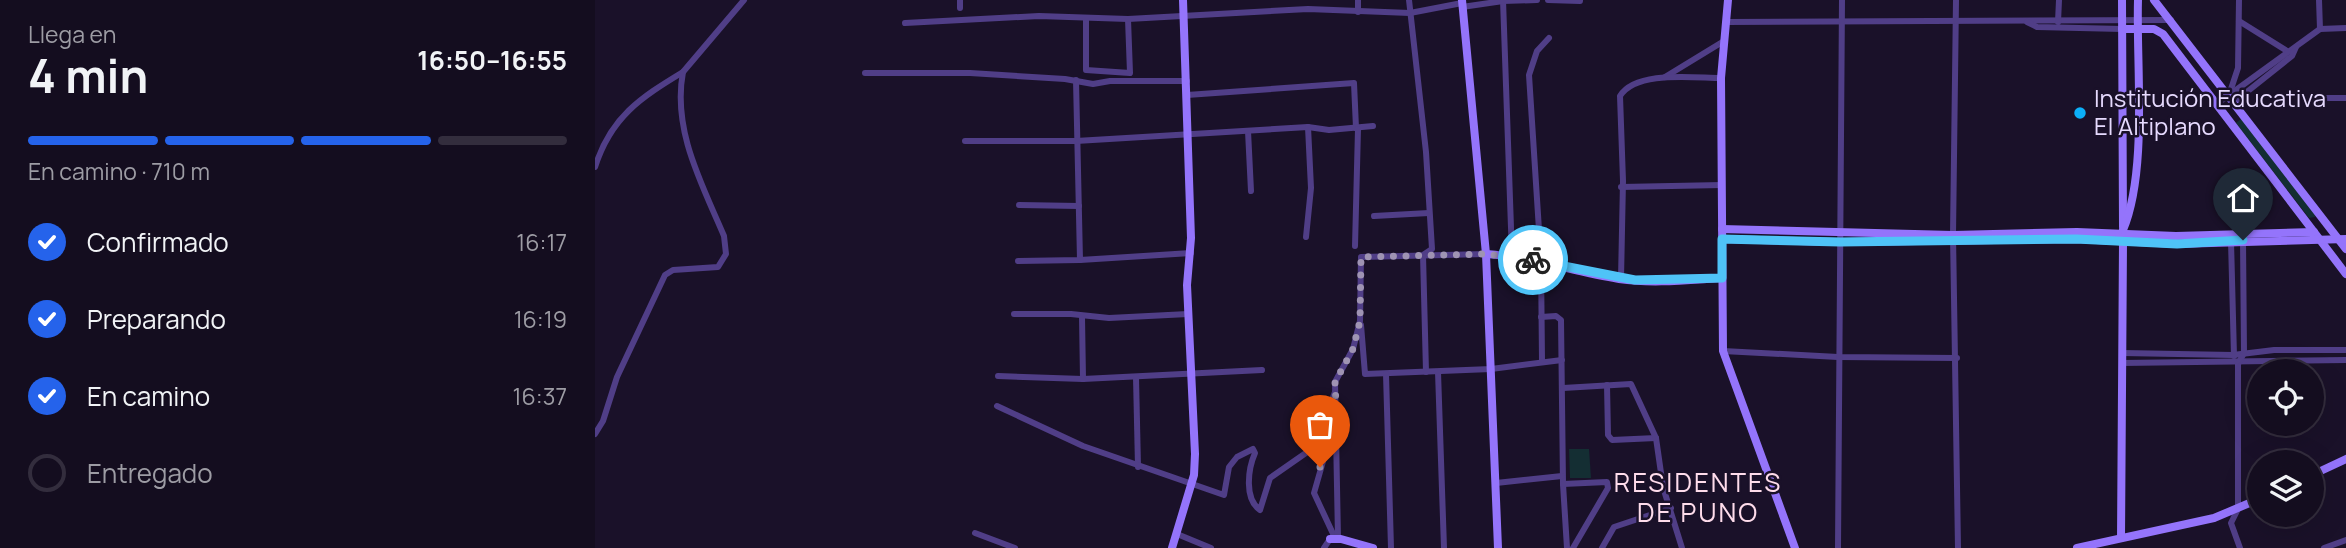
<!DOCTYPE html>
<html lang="es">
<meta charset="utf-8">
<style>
body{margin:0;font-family:Manrope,sans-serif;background:#211b2c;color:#f1f3f6;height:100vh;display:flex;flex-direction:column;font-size:26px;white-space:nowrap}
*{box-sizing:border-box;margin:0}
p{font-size:23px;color:#9d9ca4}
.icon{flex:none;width:38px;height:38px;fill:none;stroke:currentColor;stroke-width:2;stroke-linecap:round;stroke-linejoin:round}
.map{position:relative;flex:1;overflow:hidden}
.drawer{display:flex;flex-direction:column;background:#140d1f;width:595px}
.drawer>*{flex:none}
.fabs{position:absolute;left:1652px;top:359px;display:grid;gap:14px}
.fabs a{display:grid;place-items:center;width:77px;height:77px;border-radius:50%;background:#140d1f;box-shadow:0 7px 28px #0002,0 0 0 2px #332d3d;font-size:35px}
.pin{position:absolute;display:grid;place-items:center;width:60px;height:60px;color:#fff;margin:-72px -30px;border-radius:50% 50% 50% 0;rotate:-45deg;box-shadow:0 0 7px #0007}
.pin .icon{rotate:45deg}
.courier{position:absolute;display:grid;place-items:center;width:70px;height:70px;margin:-35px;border:5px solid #4fc3f7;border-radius:50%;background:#fff;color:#222;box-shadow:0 2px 9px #0007}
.head em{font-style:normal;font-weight:700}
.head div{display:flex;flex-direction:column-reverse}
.head{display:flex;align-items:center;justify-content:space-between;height:119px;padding:0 28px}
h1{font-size:46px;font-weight:700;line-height:52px}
.bar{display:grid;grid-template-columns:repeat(4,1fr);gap:10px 7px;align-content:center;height:84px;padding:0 28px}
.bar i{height:9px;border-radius:5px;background:#332d3d}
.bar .active{background:#2563eb}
.bar p{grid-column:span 4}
ol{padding:0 28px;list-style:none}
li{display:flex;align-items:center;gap:21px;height:77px}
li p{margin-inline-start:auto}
li .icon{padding:7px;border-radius:50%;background:#2563eb;color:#fff;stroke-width:4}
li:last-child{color:#9d9ca4}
li i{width:38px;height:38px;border:4px solid #332d3d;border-radius:50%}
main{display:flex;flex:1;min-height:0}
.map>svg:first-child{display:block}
.green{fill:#142e33}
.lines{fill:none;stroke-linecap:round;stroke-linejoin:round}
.street{stroke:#503e87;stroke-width:6}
.secondary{stroke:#9474fb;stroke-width:8}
.done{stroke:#9f94b3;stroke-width:7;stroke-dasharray:0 12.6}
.route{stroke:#4fc3f7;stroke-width:9}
.poi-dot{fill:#0caff8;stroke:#1a1129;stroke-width:2.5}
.labels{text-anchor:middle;stroke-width:5;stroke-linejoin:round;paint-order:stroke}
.poi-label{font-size:24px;fill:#e6dafe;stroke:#1a1129;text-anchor:start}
.neighbourhood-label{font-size:26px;letter-spacing:2px;fill:#fedceb;stroke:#1a1129}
</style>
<main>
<section class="drawer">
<div class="head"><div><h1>4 min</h1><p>Llega en</p></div><em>16:50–16:55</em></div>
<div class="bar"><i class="active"></i><i class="active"></i><i class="active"></i><i></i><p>En camino · 710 m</p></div>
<ol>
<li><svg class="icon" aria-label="check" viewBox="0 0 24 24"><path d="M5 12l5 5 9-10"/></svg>Confirmado<p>16:17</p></li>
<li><svg class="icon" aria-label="check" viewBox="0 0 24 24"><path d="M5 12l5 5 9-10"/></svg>Preparando<p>16:19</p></li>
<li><svg class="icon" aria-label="check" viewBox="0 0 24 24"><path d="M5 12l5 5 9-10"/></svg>En camino<p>16:37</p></li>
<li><i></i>Entregado</li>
</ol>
</section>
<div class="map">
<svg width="1751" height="548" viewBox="0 0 1751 548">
<rect width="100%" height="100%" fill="#1a1129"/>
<g class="green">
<path d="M1647 118 1720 215V217L1714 218 1641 123Z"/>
<path d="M974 449H994L996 478H975Z"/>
</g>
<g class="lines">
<g class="street">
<path d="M365 0V8"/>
<path d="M763 0V12"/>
<path d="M814 0 831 152 837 249 828 255 831 372"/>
<path d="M908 0 917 256"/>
<path d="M953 0 985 1"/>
<path d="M1361 0 1358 235 1363 548"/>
<path d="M1724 0 1725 29"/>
<path d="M867 7 908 1 942 0"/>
<path d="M491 18V70L535 73 533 19"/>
<path d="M1644 21 1692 51"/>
<path d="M1131 22 1576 20"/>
<path d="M1432 22 1442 27 1527 29"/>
<path d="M1463 22 1464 0"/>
<path d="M310 23 444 16 533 19 713 9 815 13 867 3"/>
<path d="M270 73H375L470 79 498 84 515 81H592"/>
<path d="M1070 77 1129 41"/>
<path d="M481 80 485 260"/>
<path d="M592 95 759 83 761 128"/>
<path d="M1634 95 1643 68 1644 0"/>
<path d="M1731 98H1751"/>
<path d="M1623 103 1725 29 1751 28"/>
<path d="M1643 106V99L1697 56 1701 47"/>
<path d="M653 131 656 191"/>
<path d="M370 141H481L713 127 734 130 778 126"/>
<path d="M0 167C16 117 45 98 88 72"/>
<path d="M1026 187 1127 185"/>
<path d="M424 205 484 206"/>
<path d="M779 216 834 213"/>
<path d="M711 237 716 188 713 127"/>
<path d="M1636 241 1639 356"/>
<path d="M760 246 763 129"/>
<path d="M929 258 944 230 934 75 942 51 954 38"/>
<path d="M423 261 485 260 596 253"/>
<path d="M946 261 947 361"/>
<path d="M1026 279 1028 181 1025 96C1041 70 1099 78 1126 78"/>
<path d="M419 314H476L514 318 593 314"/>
<path d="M487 317 488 379"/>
<path d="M946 317 961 316 966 320 968 484 972 548"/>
<path d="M766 325 770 374 896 369 967 360"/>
<path d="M1128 351 1243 357 1362 358"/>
<path d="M1527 353 1638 355 1679 350H1751"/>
<path d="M1527 363 1751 360"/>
<path d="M843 372 849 548"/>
<path d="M791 374 796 548"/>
<path d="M403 376 488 379 667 370"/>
<path d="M541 377 543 467"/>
<path d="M1012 385 1013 435 1017 440 1061 438"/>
<path d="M968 388 1036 384 1061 438 1068 487 1087 548"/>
<path d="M402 406 488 446 629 495 634 467 642 457 658 449 660 453C653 469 649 499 665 510L675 478 718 448 740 392"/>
<path d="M0 434 8 421 22 377 70 275 78 270 123 267 131 254 129 236C107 184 77 130 88 72L149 0"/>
<path d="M901 483 967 476"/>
<path d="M968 484 1012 482 1013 488 978 548"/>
<path d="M380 533 420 548"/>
<path d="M582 534 616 548"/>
<path d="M740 538 719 493 733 444 742 429"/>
<path d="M743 538 740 382 758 349 765 321 766 257 891 254"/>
<path d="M729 548 735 539"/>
<path d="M1007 548 1019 527 1076 508"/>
<path d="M1243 548 1247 0"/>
<path d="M1645 548 1636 523 1643 509V364L1649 353 1648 240"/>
<path d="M1729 548 1751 540"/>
</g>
<g class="secondary">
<path d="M867 0 891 254 903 548"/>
<path d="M1133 0 1126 78 1128 351 1200 548"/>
<path d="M1527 0 1528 227"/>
<path d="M1559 0 1751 249"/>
<path d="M1527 29H1559L1568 34 1751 274"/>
<path d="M1127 229 1358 235 1482 232 1581 236 1719 232"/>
<path d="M1528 230C1553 171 1541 65 1543 0"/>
<path d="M1127 239 1245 242 1481 239 1582 244 1751 239"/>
<path d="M891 254C937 257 979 272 1024 279 1058 284 1093 280 1127 278"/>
<path d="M1717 475 1751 459"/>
<path d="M1526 538 1528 243"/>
<path d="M735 539H746L778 548"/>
<path d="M577 548 599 475 600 454 592 285 596 238 588 0"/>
<path d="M1482 548 1619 518 1664 499"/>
</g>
</g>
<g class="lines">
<path class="done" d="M725 467 735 438 742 429 740 382 758 349 765 321 766 257 891 254 938 260"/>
<path class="route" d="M938 260 1040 280 1127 278V239L1245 242 1481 239 1582 244 1648 240"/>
</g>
<circle class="poi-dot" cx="1485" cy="113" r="7"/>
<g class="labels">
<g class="poi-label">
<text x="1499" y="107">Institución Educativa<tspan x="1499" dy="28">El Altiplano</tspan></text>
</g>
<g class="neighbourhood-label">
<text x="1103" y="492">RESIDENTES<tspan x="1103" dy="30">DE PUNO</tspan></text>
</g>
</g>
</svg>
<div class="fabs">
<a><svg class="icon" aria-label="locate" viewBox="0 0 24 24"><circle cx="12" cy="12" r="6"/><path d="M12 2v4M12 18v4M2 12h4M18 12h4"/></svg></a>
<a><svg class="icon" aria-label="layers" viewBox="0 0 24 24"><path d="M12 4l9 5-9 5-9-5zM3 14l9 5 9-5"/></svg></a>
</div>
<div class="pin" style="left:725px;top:467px;background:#ea580c"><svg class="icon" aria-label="bag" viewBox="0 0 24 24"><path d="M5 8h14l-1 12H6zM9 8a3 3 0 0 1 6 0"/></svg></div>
<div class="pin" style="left:1648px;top:240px;background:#1f2937"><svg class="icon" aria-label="home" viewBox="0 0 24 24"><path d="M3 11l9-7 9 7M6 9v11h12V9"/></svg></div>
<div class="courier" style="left:938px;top:260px"><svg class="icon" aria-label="bike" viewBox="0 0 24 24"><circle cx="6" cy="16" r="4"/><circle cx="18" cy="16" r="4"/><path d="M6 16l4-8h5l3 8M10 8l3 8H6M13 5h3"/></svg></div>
</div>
</main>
